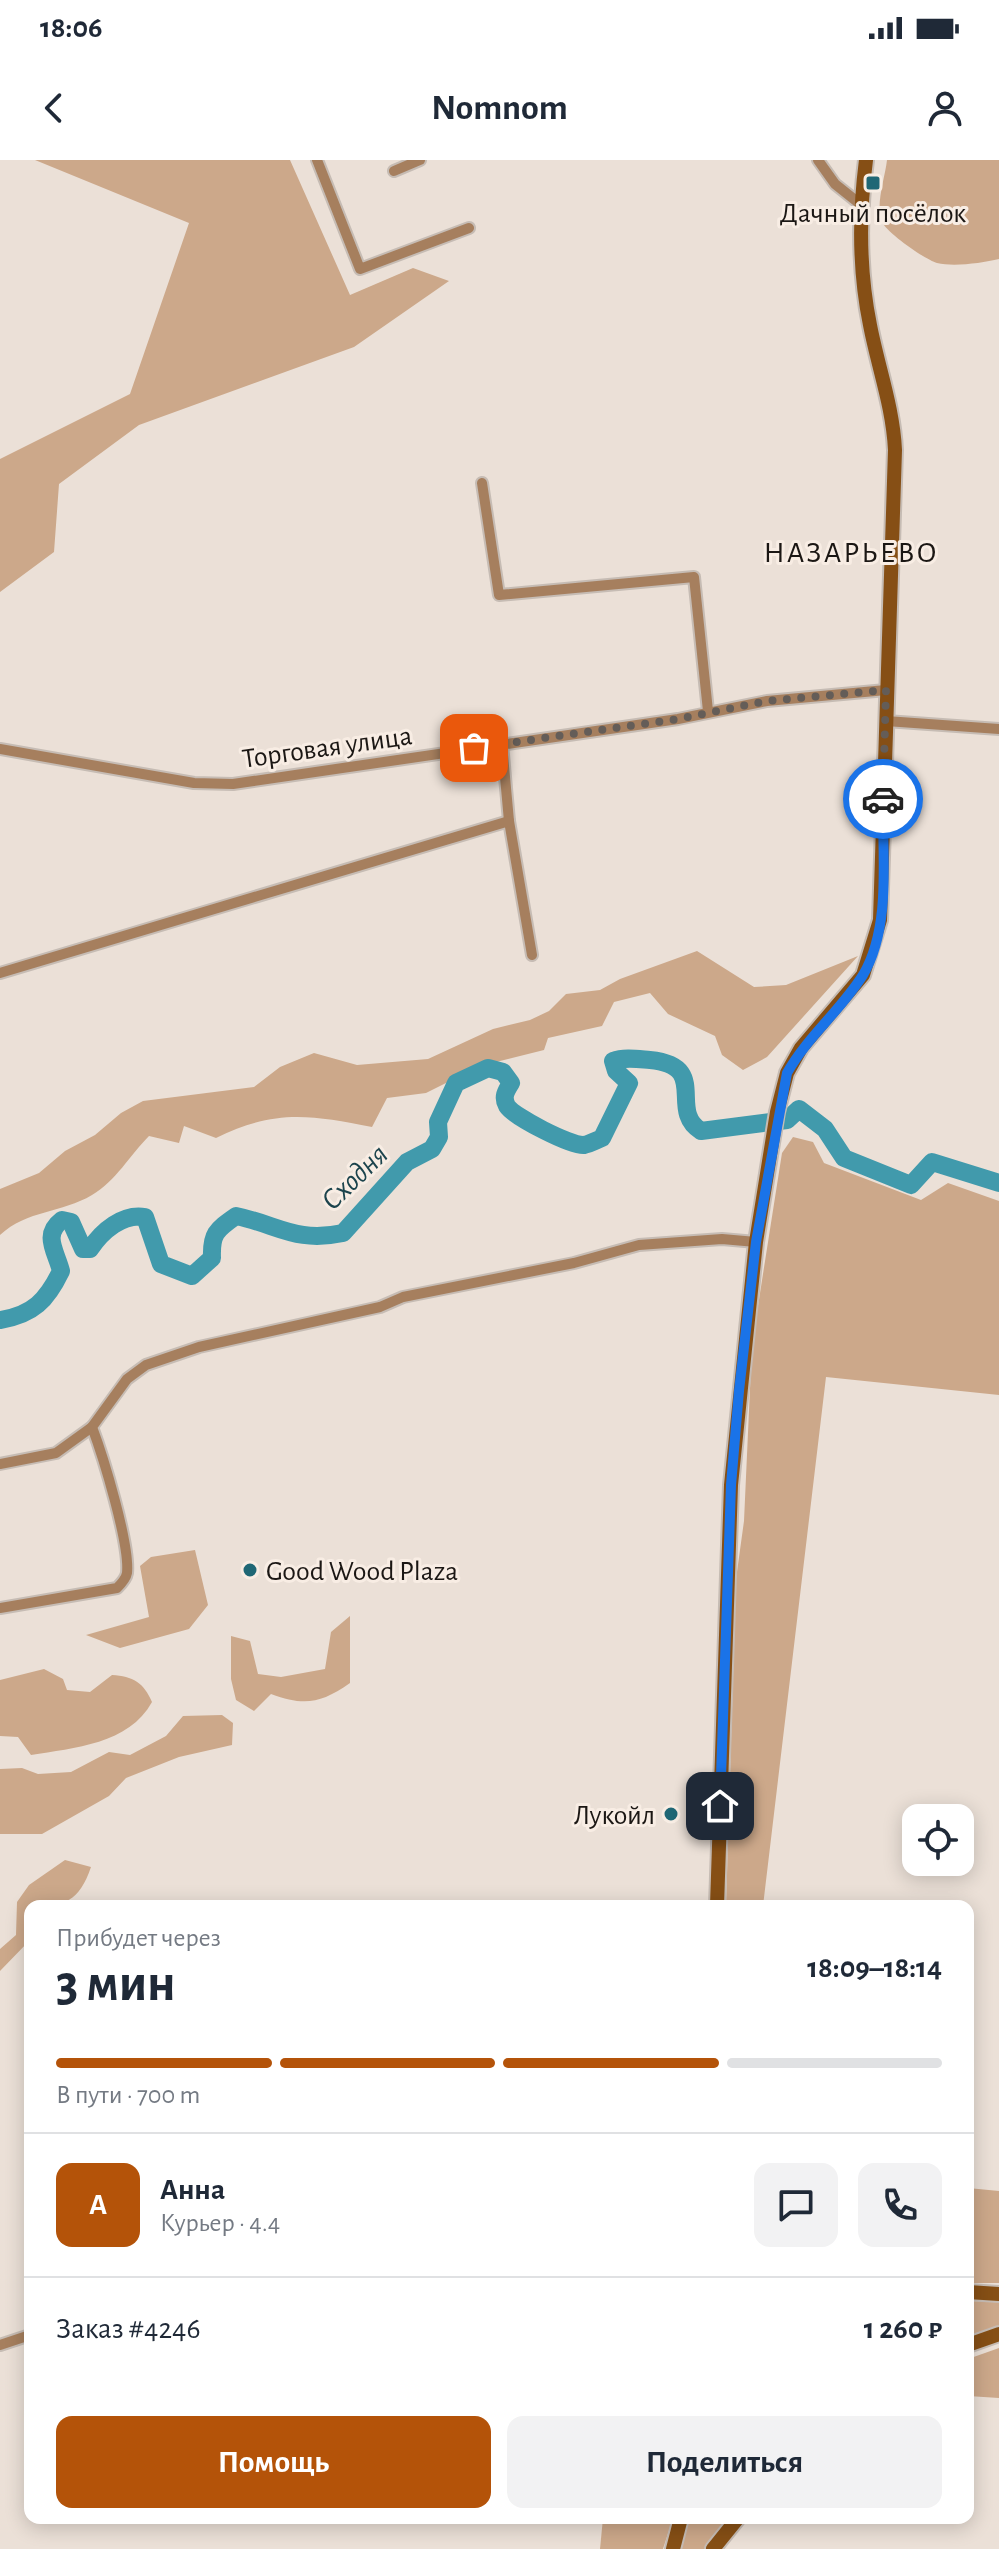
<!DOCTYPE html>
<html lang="ru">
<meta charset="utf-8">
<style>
body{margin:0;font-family:"Alegreya Sans",sans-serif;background:#f2f2f3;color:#1f2937;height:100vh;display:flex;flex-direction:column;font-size:30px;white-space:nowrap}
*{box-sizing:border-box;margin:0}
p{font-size:26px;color:#747a83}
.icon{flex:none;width:44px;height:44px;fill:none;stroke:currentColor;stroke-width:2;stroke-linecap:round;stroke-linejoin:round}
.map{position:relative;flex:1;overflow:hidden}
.panel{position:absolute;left:24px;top:1740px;width:950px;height:624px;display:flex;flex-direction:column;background:#fff;border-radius:16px;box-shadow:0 4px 20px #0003}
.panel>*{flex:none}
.buttons{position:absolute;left:902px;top:1644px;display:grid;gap:16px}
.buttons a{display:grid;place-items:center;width:72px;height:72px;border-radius:16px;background:#fff;box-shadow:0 4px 20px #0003;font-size:40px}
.pin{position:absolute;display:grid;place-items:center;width:68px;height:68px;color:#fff;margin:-34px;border-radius:16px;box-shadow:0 4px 12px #0006}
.courier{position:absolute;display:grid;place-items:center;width:80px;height:80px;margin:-40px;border:6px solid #1a73e8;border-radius:50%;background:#fff;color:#222;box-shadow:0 2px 10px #0007}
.head em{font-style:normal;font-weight:600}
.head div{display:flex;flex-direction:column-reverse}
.head{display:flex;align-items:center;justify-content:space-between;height:136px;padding:0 32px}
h1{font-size:52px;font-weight:600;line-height:60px}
.bar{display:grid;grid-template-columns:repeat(4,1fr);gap:12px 8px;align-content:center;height:96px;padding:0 32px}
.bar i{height:10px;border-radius:6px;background:#e0e1e3}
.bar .on{background:#b45309}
.bar p{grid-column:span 4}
.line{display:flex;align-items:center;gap:20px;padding:0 32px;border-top:2px solid #e0e1e3}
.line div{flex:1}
.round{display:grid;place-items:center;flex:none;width:84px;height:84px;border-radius:16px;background:#f2f2f3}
.cta{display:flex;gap:16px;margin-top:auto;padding:16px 32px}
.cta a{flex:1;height:92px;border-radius:16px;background:#b45309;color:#fff;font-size:32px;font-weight:600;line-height:92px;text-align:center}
.cta a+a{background:#f2f2f3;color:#1f2937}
.status{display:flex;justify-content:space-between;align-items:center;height:56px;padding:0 40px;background:#fff;direction:ltr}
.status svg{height:22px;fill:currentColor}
header{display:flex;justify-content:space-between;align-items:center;height:104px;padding:0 32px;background:#fff;font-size:36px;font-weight:600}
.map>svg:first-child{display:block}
.green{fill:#cca88a}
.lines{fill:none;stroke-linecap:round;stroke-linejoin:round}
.river{stroke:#419aac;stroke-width:18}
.street-casing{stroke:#c6bcb4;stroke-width:14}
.secondary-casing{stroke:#c6bcb4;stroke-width:18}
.street{stroke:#a67f5e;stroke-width:10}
.secondary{stroke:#864f15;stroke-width:14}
.done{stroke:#645d58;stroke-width:8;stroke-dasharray:0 14.4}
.route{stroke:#1a73e8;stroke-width:10}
.poi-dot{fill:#1f6775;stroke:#f8ede4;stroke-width:3}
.labels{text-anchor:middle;stroke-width:6;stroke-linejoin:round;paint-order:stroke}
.poi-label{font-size:28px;fill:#1b1714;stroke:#f8ede4}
.street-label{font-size:28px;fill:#1b1714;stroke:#f8ede4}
.neighbourhood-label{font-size:30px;letter-spacing:2px;fill:#1b1714;stroke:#f8ede4}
.water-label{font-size:30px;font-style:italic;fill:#1c444d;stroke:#f8ede4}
</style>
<div class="status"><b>18:06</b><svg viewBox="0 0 49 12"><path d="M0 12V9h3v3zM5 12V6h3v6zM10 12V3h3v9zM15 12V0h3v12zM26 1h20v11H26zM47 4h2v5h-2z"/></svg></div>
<header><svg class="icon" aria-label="back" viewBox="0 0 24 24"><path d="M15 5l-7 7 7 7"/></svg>Nomnom<svg class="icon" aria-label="person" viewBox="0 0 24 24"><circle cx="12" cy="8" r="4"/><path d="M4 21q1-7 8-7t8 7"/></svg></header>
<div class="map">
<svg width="999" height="2389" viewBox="0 0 999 2389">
<rect width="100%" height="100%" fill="#ebe0d7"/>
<g class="green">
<path d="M35 0H290L350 135 413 108 449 121 354 187 139 265 59 324 54 392 0 432V299L130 234 189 63Z"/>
<path d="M887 0H999V99C982 103 954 107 937 103 926 100 887 73 882 62 875 45 885 18 887 0Z"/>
<path d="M697 791 754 827 786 825 858 796 767 897 743 910 722 895 715 876 668 854 650 833 614 842 602 866 548 878 544 890 480 906 426 933 387 938 372 967C310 955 275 949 216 978L184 966 179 983 149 976C130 995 116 1021 92 1035 62 1053 27 1050 0 1075V1029L39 1013 65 991 95 975 121 953 143 941 254 927 280 907 314 893 357 905 428 899 493 869 530 860 549 851 566 834 600 830 620 819Z"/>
<path d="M793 977 813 982 824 1003 921 1040 948 1023 999 1041V1235L826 1217 763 1746H726L736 1419 744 1361 752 1184 782 993Z"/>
<path d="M195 1390 208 1445 189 1469 120 1488 86 1475 149 1457 140 1406 151 1397Z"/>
<path d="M350 1456V1523C320 1544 304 1546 271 1534L254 1551 236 1540 231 1519V1476L250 1481 258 1514 281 1517 325 1509 331 1472Z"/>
<path d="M44 1509 63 1519 67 1530 90 1532 112 1515C133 1516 144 1523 152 1542 129 1584 74 1588 31 1595L18 1577 0 1576V1520Z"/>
<path d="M222 1555 233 1563 232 1585 179 1597 126 1618 109 1636 42 1674H0V1609L22 1608 38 1614 71 1612 109 1592 130 1595 166 1576 183 1556Z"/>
<path d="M65 1700 91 1707C79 1742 65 1746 30 1746V1780L0 1811V1789L16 1775 17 1742 29 1725Z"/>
<path d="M968 2028 999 2031V2123H968Z"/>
<path d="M968 2141 999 2142V2169L968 2178Z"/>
<path d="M999 2188V2238L968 2236V2199Z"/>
<path d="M603 2358H673L663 2389H600Z"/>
<path d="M686 2358H728L730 2359 706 2389H677Z"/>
</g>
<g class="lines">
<path class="river" d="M0 1160C33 1155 47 1140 61 1111 56 1091 42 1075 62 1060L71 1062 83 1089H90C102 1071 123 1053 145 1057L161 1104 192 1116 212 1098C211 1074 216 1070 236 1056 279 1065 296 1083 343 1073L407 1002 432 989 439 977 438 962 456 923 488 908 503 912 511 923C506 931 502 937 507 946 514 957 571 986 584 985 590 984 597 980 602 978L629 923 616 911 613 901C624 897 637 899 650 900 711 906 667 950 701 971L787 960 799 949 825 969 844 998 911 1025 932 1002 999 1023"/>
<defs>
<g id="street">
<path d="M317 0 360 109 469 68"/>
<path d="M818 0 835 24 860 44"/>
<path d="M394 11 420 0"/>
<path d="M482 323 499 435 694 417 708 551"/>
<path d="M886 561 999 569"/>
<path d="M502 584 509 661 532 795"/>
<path d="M0 589 194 623 233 624 678 559 767 541 886 530"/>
<path d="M0 813 509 661"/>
<path d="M0 1304 56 1293 92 1267"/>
<path d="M0 1448 117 1428C121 1424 126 1419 127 1413 130 1384 103 1296 92 1267L127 1219 146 1205 199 1187 380 1147 403 1137 574 1103 639 1085 722 1079 756 1082"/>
<path d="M0 2185 30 2175"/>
</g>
<g id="secondary">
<path d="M717 1746 731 1325 756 1082 777 952 787 913 801 888 863 815 880 760 895 290C893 247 878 207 870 165 859 111 859 54 866 0"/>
<path d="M968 2132 999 2134"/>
<path d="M968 2185 999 2174"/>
<path d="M673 2389 681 2358"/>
<path d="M713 2389 738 2358"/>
</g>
</defs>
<use href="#street" class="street-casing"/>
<use href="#secondary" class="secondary-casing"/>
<use href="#street" class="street"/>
<use href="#secondary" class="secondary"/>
</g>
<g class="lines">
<path class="done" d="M474 588 678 559 767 541 886 530 883 639"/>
<path class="route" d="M720 1646 731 1325 739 1231 756 1082 787 913C808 876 841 850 863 815 892 766 882 694 883 639"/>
</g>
<g class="poi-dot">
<rect x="865" y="15" width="16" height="16" rx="4"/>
<circle cx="250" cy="1410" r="8"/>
<circle cx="671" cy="1654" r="8"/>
</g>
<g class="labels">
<g class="poi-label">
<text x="873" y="62">Дачный посёлок</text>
<text x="266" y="1420" text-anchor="start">Good Wood Plaza</text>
<text x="655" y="1664" text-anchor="end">Лукойл</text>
</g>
<g class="street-label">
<text transform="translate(327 586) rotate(-8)" y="10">Торговая улица</text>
</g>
<g class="neighbourhood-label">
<text x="851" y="402">НАЗАРЬЕВО</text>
</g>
<g class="water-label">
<text transform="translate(354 1017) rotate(-44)" y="10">Сходня</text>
</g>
</g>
</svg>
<div class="buttons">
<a><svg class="icon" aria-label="locate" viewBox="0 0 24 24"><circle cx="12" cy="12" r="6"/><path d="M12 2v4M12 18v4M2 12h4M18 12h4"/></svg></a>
</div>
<div class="pin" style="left:474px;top:588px;background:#ea580c"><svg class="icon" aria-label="bag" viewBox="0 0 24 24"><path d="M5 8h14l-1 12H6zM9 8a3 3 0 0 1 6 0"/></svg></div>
<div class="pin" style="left:720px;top:1646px;background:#1f2937"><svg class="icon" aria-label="home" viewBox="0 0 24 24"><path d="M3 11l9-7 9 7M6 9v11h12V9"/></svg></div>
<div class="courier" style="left:883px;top:639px"><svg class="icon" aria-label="car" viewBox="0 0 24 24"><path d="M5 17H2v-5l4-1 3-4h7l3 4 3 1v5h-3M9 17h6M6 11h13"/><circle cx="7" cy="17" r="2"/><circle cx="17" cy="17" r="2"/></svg></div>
<section class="panel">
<div class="head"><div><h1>3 мин</h1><p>Прибудет через</p></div><em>18:09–18:14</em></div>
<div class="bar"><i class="on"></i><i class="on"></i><i class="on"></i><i></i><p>В пути · 700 m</p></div>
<div class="line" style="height:144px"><b class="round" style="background:#b45309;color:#fff">А</b><div><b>Анна</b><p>Курьер · 4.4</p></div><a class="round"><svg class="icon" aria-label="chat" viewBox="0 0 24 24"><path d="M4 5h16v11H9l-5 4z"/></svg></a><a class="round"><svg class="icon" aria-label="phone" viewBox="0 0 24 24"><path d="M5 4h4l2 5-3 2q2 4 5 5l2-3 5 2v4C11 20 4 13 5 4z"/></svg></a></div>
<div class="line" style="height:104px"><div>Заказ #4246</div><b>1 260 ₽</b></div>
<div class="cta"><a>Помощь</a><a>Поделиться</a></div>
</section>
</div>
